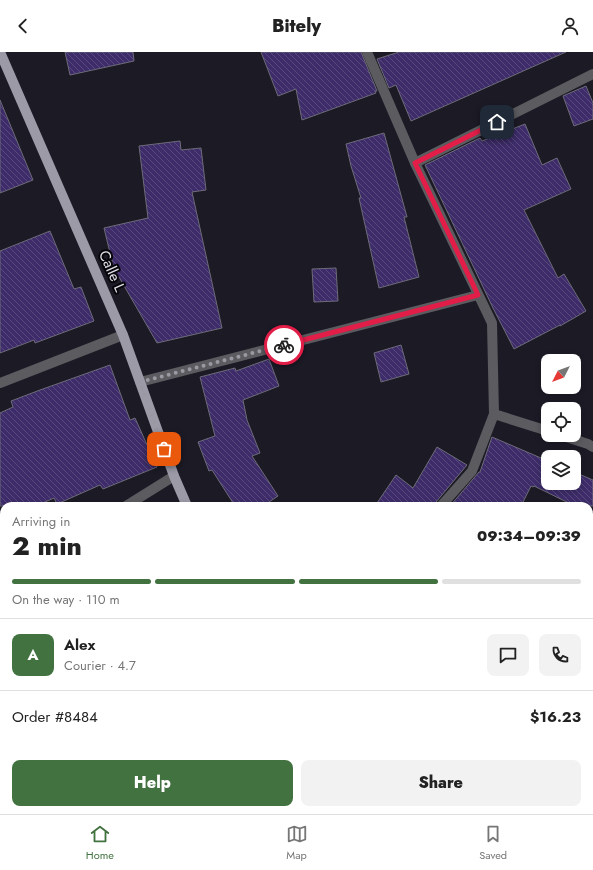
<!DOCTYPE html>
<meta charset="utf-8">
<style>
body{margin:0;font-family:Jost,sans-serif;background:#f2f2f2;color:#222;height:100vh;display:flex;flex-direction:column;font-size:15px;white-space:nowrap}
*{box-sizing:border-box;margin:0}
p{font-size:13px;color:#767676}
.icon{flex:none;width:22px;height:22px;fill:none;stroke:currentColor;stroke-width:2;stroke-linecap:round;stroke-linejoin:round}
.map{position:relative;flex:1;overflow:hidden}
.drawer{position:absolute;left:0px;top:450px;width:593px;height:312px;display:flex;flex-direction:column;background:#fff;border-radius:12px 12px 0 0;box-shadow:0 2px 6px #0003}
.drawer>*{flex:none}
.needle{width:26px;rotate:228deg}
.buttons{position:absolute;left:541px;top:302px;display:grid;gap:8px}
.buttons a{display:grid;place-items:center;width:40px;height:40px;border-radius:8px;background:#fff;box-shadow:0 2px 6px #0003;font-size:20px}
.pin{position:absolute;display:grid;place-items:center;width:34px;height:34px;color:#fff;margin:-17px;border-radius:8px;box-shadow:0 2px 6px #0006}
.courier{position:absolute;display:grid;place-items:center;width:40px;height:40px;margin:-20px;border:3px solid #e11d48;border-radius:50%;background:#fff;color:#222;box-shadow:0 1px 5px #0007}
.overview em{font-style:normal;font-weight:800}
.overview div{display:flex;flex-direction:column-reverse}
.overview{display:flex;align-items:center;justify-content:space-between;height:68px;padding:0 12px}
h1{font-size:26px;font-weight:800;line-height:30px}
.bar{display:grid;grid-template-columns:repeat(4,1fr);gap:6px 4px;align-content:center;height:48px;padding:0 12px}
.bar i{height:5px;border-radius:3px;background:#e0e0e0}
.bar .active{background:#427240}
.bar p{grid-column:span 4}
.line{display:flex;align-items:center;gap:10px;padding:0 12px;border-top:1px solid #e0e0e0}
.line div{flex:1}
.round{display:grid;place-items:center;flex:none;width:42px;height:42px;border-radius:8px;background:#f2f2f2}
.primary-button{display:flex;gap:8px;margin-top:auto;padding:8px 12px}
.primary-button a{flex:1;height:46px;border-radius:8px;background:#427240;color:#fff;font-size:16px;font-weight:800;line-height:46px;text-align:center}
.primary-button a+a{background:#f2f2f2;color:#222}
header{display:flex;justify-content:space-between;align-items:center;height:52px;padding:0 12px;background:#fff;font-size:18px;font-weight:800}
.dock{display:flex;justify-content:space-around;align-items:center;height:56px;border-top:1px solid #e0e0e0;background:#fff;font-size:11px;color:#767676}
.dock a{display:grid;justify-items:center;gap:2px}
.dock .active{color:#427240}
.map>svg:first-child{display:block}
.building{fill:url(#building-back-hatch);stroke:#6d6b78}
.lines{fill:none;stroke-linecap:round;stroke-linejoin:round}
.minor{stroke:#5b5b60;stroke-width:10}
.major{stroke:#9c9aa7;stroke-width:10}
.done{stroke:#9a99a2;stroke-width:4;stroke-dasharray:0 7.2}
.route{stroke:#e11d48;stroke-width:5}
.labels{text-anchor:middle;stroke-width:4;stroke-linejoin:round;paint-order:stroke}
.street-label{font-size:15px;fill:#dedde5;stroke:#06060a}
</style>
<header><svg class="icon" aria-label="back" viewBox="0 0 24 24"><path d="M15 5l-7 7 7 7"/></svg>Bitely<svg class="icon" aria-label="person" viewBox="0 0 24 24"><circle cx="12" cy="8" r="4"/><path d="M4 21q1-7 8-7t8 7"/></svg></header>
<div class="map">
<svg width="593" height="762" viewBox="0 0 593 762">
<defs>
<pattern id="building-back-hatch" width="6" height="6" patternUnits="userSpaceOnUse"><rect width="6" height="6" fill="#3d2c69"/><path d="M-1 5l2 2M0 0l6 6M5-1l2 2" fill="none" stroke="#594a7e"/></pattern>
</defs>
<rect width="100%" height="100%" fill="#1c1a25"/>
<g class="building">
<path d="M65 0H133L134 9 70 23Z"/>
<path d="M261 0H361L377 39H375L376 41 302 68 296 37 278 44Z"/>
<path d="M399 0H566L411 69 396 33 389 36 377 7Z"/>
<path d="M586 34 593 51V67L574 74 563 44Z"/>
<path d="M0 48 33 128 0 141Z"/>
<path d="M525 72 542 113 557 106 571 137 524 158 558 226 564 222 586 259 560 274V273L514 297 493 256 425 113 480 86 482 89Z"/>
<path d="M384 81 407 165H404L419 225 379 236 359 146H361L351 114 346 92Z"/>
<path d="M180 89 181 98 201 96 206 138 192 140 222 276 157 291 119 225 116 226 104 176 148 166 139 94Z"/>
<path d="M50 179 74 237 81 235 94 269 35 291 34 288 0 301V199Z"/>
<path d="M336 216 338 249 314 250 312 217Z"/>
<path d="M401 293 409 322 381 330 374 301Z"/>
<path d="M269 307 279 334 243 348 247 368 260 401 252 404 278 444 263 454H235L212 418 209 419 198 390 215 384 200 325 235 316 236 319Z"/>
<path d="M110 313 130 368 135 366 157 415 103 437 100 433 57 452 54 446 36 454H0V361L13 355 11 349 40 338Z"/>
<path d="M492 385 548 409V431H574V420L593 428V454H575L534 434 533 435 531 434 521 454H450L479 420H480Z"/>
<path d="M437 395 467 413 436 450 435 454H375L396 423 413 436Z"/>
</g>
<g class="lines">
<g class="minor">
<path d="M367 0 415 111 492 271 494 362 472 419 441 454"/>
<path d="M415 111 593 22"/>
<path d="M140 330 478 243"/>
<path d="M0 331 123 283"/>
<path d="M494 362 548 379"/>
<path d="M560 383 588 392 593 395"/>
<path d="M126 454 174 424"/>
<path d="M0 534 4 532"/>
<path d="M120 758 121 762"/>
<path d="M574 758 577 762"/>
</g>
<g class="major">
<path d="M0 0 123 283 174 424 187 454"/>
<path d="M317 758 319 762"/>
</g>
</g>
<g class="lines">
<path class="done" d="M164 397 140 330 284 293"/>
<path class="route" d="M284 293 478 243 415 111 497 70"/>
</g>
<g class="labels">
<g class="street-label">
<text transform="translate(112 219) rotate(66)" y="5">Calle L</text>
</g>
</g>
</svg>
<div class="buttons">
<a><svg class="needle" viewBox="-14 -14 28 28"><path d="M0-13l5 13h-10z" fill="#e53935"/><path d="M0 13l5-13h-10z" fill="#767676"/></svg></a>
<a><svg class="icon" aria-label="locate" viewBox="0 0 24 24"><circle cx="12" cy="12" r="6"/><path d="M12 2v4M12 18v4M2 12h4M18 12h4"/></svg></a>
<a><svg class="icon" aria-label="layers" viewBox="0 0 24 24"><path d="M12 4l9 5-9 5-9-5zM3 14l9 5 9-5"/></svg></a>
</div>
<div class="pin" style="left:164px;top:397px;background:#ea580c"><svg class="icon" aria-label="bag" viewBox="0 0 24 24"><path d="M5 8h14l-1 12H6zM9 8a3 3 0 0 1 6 0"/></svg></div>
<div class="pin" style="left:497px;top:70px;background:#1f2937"><svg class="icon" aria-label="home" viewBox="0 0 24 24"><path d="M3 11l9-7 9 7M6 9v11h12V9"/></svg></div>
<div class="courier" style="left:284px;top:293px"><svg class="icon" aria-label="bike" viewBox="0 0 24 24"><circle cx="6" cy="16" r="4"/><circle cx="18" cy="16" r="4"/><path d="M6 16l4-8h5l3 8M10 8l3 8H6M13 5h3"/></svg></div>
<section class="drawer">
<div class="overview"><div><h1>2 min</h1><p>Arriving in</p></div><em>09:34–09:39</em></div>
<div class="bar"><i class="active"></i><i class="active"></i><i class="active"></i><i></i><p>On the way · 110 m</p></div>
<div class="line" style="height:72px"><b class="round" style="background:#427240;color:#fff">A</b><div><b>Alex</b><p>Courier · 4.7</p></div><a class="round"><svg class="icon" aria-label="chat" viewBox="0 0 24 24"><path d="M4 5h16v11H9l-5 4z"/></svg></a><a class="round"><svg class="icon" aria-label="phone" viewBox="0 0 24 24"><path d="M5 4h4l2 5-3 2q2 4 5 5l2-3 5 2v4C11 20 4 13 5 4z"/></svg></a></div>
<div class="line" style="height:52px"><div>Order #8484</div><b>$16.23</b></div>
<div class="primary-button"><a>Help</a><a>Share</a></div>
</section>
</div>
<nav class="dock">
<a class="active"><svg class="icon" aria-label="home" viewBox="0 0 24 24"><path d="M3 11l9-7 9 7M6 9v11h12V9"/></svg>Home</a>
<a><svg class="icon" aria-label="map" viewBox="0 0 24 24"><path d="M3 6l6-2 6 2 6-2v14l-6 2-6-2-6 2zM9 4v14M15 6v14"/></svg>Map</a>
<a><svg class="icon" aria-label="saved" viewBox="0 0 24 24"><path d="M7 4h10v16l-5-4-5 4z"/></svg>Saved</a>
</nav>
